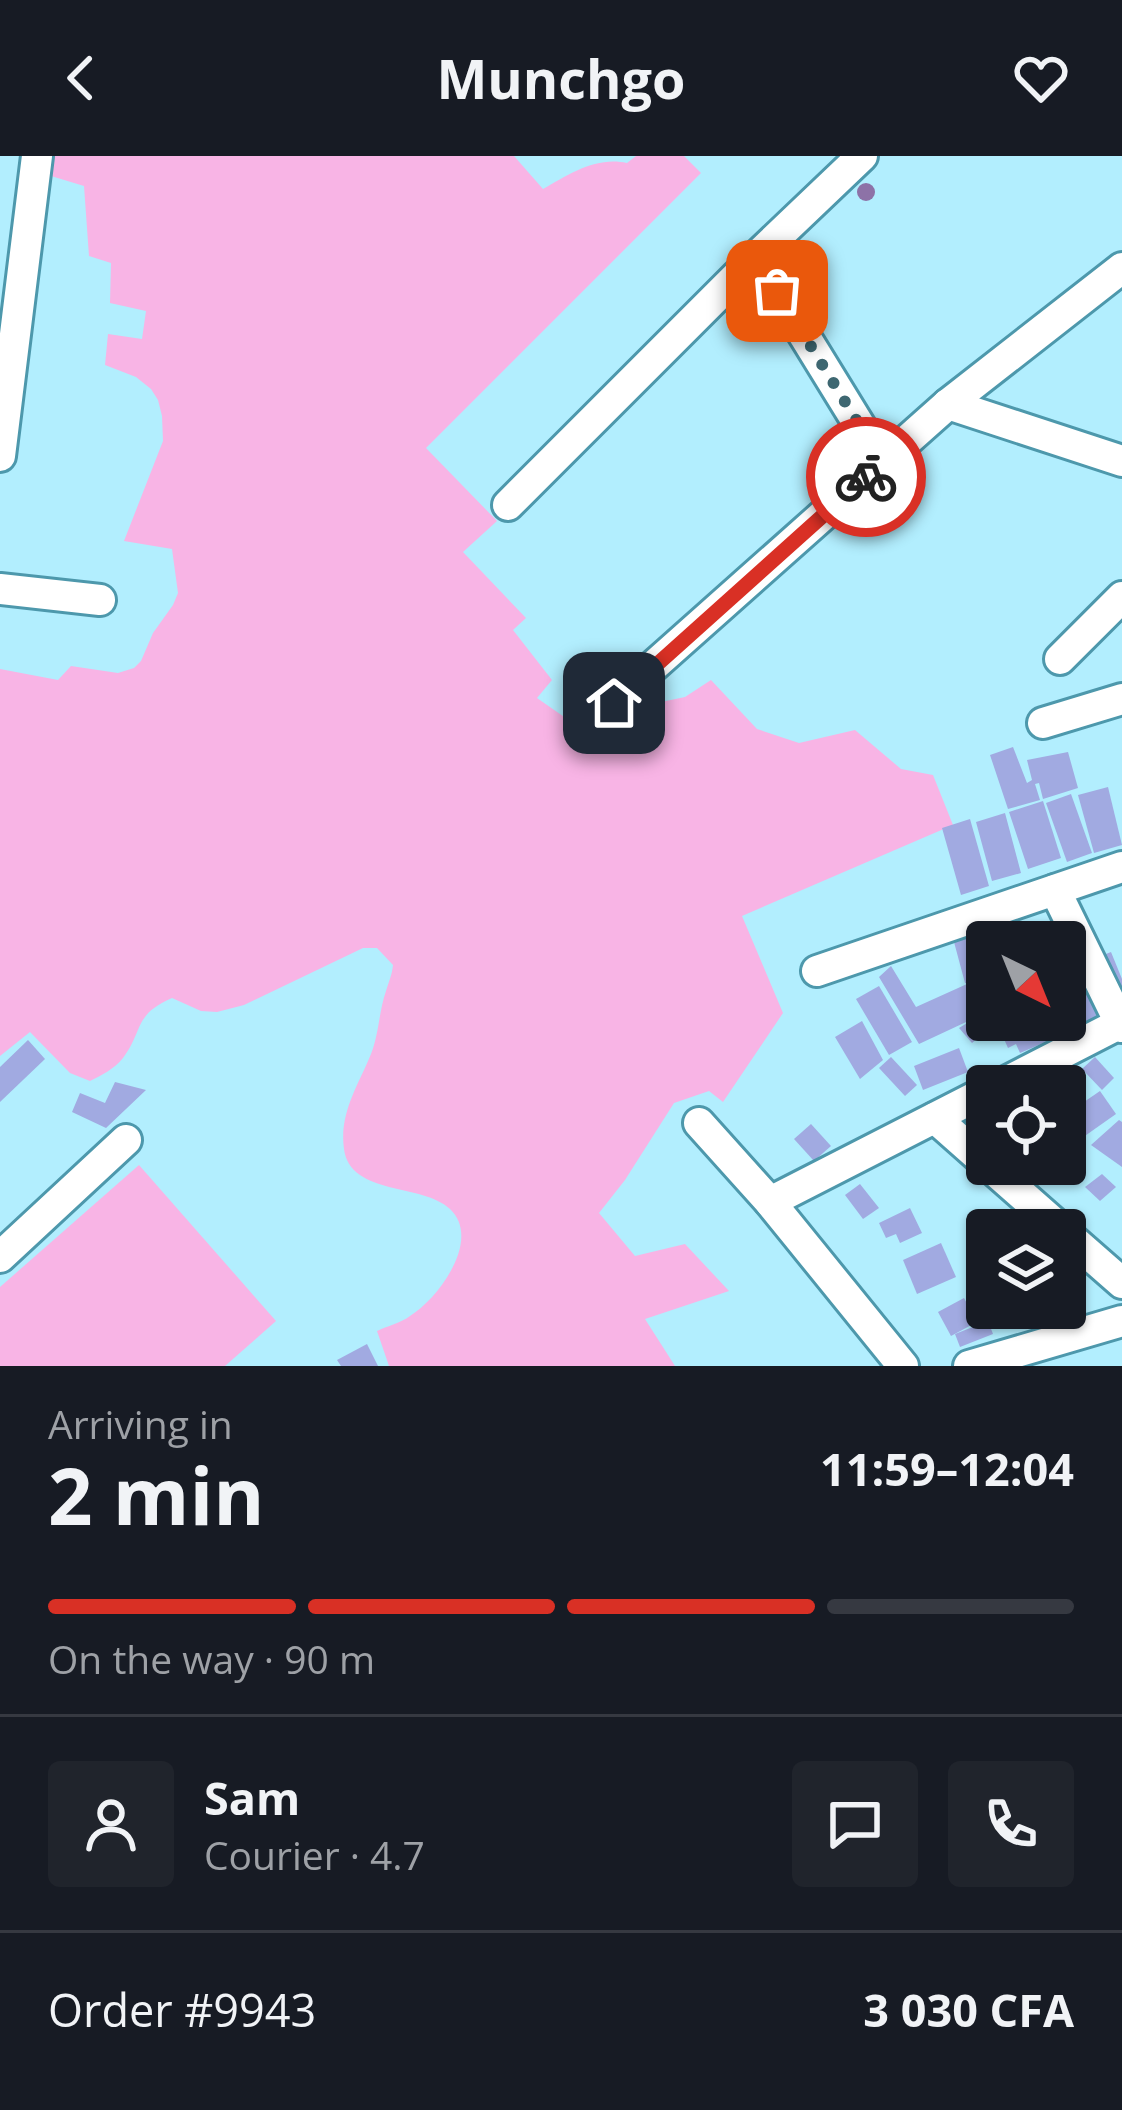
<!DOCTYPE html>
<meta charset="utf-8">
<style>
body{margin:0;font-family:"Open Sans",sans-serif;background:#20242c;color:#f1f3f6;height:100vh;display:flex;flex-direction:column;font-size:45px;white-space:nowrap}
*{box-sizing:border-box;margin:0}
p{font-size:39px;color:#9ea1a6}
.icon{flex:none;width:66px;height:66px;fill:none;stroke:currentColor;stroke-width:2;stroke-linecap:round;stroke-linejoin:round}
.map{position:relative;height:1210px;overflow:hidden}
.side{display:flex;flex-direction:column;background:#171b24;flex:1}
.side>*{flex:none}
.needle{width:78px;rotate:137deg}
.controls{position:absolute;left:966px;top:765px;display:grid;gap:24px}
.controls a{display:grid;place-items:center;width:120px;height:120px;border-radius:12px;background:#171b24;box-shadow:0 3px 9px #0004;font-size:60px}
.pin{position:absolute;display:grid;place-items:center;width:102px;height:102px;color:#fff;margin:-51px;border-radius:24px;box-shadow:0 6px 18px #0006}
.courier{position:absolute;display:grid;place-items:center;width:120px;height:120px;margin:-60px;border:9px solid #d93025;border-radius:50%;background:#fff;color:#222;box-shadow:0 3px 15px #0007}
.summary em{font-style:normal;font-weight:700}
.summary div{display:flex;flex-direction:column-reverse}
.summary{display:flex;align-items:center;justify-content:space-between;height:204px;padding:0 48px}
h1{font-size:78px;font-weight:700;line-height:90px}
.bar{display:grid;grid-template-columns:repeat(4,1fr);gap:18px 12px;align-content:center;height:144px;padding:0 48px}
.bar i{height:15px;border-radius:9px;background:#363941}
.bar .selected{background:#d93025}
.bar p{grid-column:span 4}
.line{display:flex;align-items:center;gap:30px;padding:0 48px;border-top:3px solid #363941}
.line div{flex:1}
.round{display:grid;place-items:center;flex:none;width:126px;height:126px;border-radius:12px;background:#20242c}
header{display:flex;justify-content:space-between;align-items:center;height:156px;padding:0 48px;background:#171b24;font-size:54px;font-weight:700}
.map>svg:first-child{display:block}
.green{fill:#f8b4e5}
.building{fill:#a1aae1}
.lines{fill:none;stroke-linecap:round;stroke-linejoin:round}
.street-casing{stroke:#4d98ac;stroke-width:36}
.street{stroke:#fff;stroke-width:30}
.tree{fill:#8d72a7}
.done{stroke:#3e6771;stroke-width:12;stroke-dasharray:0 21.6}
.route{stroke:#d93025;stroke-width:15}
</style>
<header><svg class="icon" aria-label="back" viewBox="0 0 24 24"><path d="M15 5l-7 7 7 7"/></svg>Munchgo<svg class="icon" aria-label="heart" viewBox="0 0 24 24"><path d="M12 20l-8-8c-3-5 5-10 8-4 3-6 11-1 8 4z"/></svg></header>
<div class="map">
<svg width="1122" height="1210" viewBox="0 0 1122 1210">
<rect width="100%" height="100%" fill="#b2eefe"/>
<g class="green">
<path d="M49 0H514L543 33C569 18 597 0 627 7L636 0H684L701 17 426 292 497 365 463 396 526 462 513 474 552 524 537 542 570 565 685 541 711 524 757 573 799 587 855 574 901 613 933 619 953 669 742 760 783 857 723 946 709 935 674 947 625 1024 599 1057 635 1100 685 1088 729 1135 645 1163 675 1210H389L377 1175C387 1170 401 1167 410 1160 439 1142 482 1083 450 1053 423 1027 350 1040 344 993 339 957 358 930 371 898 379 878 379 855 386 835 389 825 392 819 393 809L377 792H363L244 849 217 856 201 855 172 842C133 859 144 874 123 902 114 913 102 919 90 925L70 917 30 876 0 900V513L58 524 71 510 118 517 134 512 141 505 153 477 173 449 178 437 172 393 124 385 163 285 162 260 158 244 151 233 136 221 105 209 108 178 142 183 146 155 110 147 111 107 89 100 84 30 51 20Z"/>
<path d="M139 1009 276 1165 225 1210H0V1131Z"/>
</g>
<g class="building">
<path d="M1013 591 1027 627 1032 624 1027 604 1068 596 1078 632 1043 643 1039 627 1035 628 1040 644 1008 653 990 599Z"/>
<path d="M1108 631 1122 689 1094 697 1078 639Z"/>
<path d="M1071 638 1092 697 1067 706 1046 647Z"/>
<path d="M1043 645 1061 702 1028 713 1009 656Z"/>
<path d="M1005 657 1021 717 992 725 976 666Z"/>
<path d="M970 663 989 730 961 739 942 672Z"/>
<path d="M1007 768 1014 786H984L981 777Z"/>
<path d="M979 779 987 803 985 852 980 829 965 827 954 786Z"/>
<path d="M1111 796 1122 823V854L1053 882 1046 864H1065V814Z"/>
<path d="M891 810 916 851 967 828 979 860 919 888 879 821Z"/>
<path d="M879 830 912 886 889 899 856 843Z"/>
<path d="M977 861 989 873 972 887 959 872Z"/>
<path d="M1000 864H1039L1048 885 1020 897 1016 888 1008 892 996 865Z"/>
<path d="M862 865 883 904 860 923 835 881Z"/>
<path d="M28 884 45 903 0 946V911Z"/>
<path d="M959 892 968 916 923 934 914 910Z"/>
<path d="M891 901 917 929 905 940 879 912Z"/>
<path d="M1095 901 1114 922 1102 934 1082 913Z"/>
<path d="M115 926 146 934 106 972 72 956 80 937 105 947Z"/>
<path d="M1100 935 1116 958 1072 989 1065 980V959Z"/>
<path d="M1119 964 1122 966V1011L1091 989Z"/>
<path d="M811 968 831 990 814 1005 794 983Z"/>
<path d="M1102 1018 1116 1031 1100 1045 1085 1031Z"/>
<path d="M860 1028 879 1052 863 1063 845 1039Z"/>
<path d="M910 1052 922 1077 900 1087 896 1078 886 1082 879 1067Z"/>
<path d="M941 1087 956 1121 917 1138 903 1104Z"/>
<path d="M987 1133V1152H1004L986 1164 970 1144Z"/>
<path d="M964 1142 977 1166 951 1180 938 1156Z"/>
<path d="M988 1165 993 1178 960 1191 955 1178Z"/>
<path d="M367 1188 378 1210H341L337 1204Z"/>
</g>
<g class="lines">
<defs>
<g id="street">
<path d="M756 101 882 306"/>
<path d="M948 248 1122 305"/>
<path d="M0 300 37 0"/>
<path d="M508 349 756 101 862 0"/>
<path d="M0 433 100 444"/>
<path d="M1060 503 1122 441"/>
<path d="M613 546 948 248 1122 112"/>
<path d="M1043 567 1122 543"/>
<path d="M1055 734 1122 871"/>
<path d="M817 815 1122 711"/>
<path d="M998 930 1119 868"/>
<path d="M935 962 987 1008"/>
<path d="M699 967 770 1046 903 1210"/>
<path d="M987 1008 1062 1074"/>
<path d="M770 1046 987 935"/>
<path d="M1065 1077 1122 1127"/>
<path d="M0 1101 126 984"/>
<path d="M969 1210 1122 1165"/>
</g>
</defs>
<use href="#street" class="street-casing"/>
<use href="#street" class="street"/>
</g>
<circle class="tree" cx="866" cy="36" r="9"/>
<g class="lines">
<path class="done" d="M777 135 882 306 866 321"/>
<path class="route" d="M614 547 866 321"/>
</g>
</svg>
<div class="controls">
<a><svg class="needle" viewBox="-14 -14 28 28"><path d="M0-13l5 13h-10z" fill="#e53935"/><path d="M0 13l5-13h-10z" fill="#9ea1a6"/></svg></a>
<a><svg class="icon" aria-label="locate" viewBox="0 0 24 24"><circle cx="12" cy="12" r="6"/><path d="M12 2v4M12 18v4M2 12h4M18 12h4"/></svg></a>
<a><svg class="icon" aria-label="layers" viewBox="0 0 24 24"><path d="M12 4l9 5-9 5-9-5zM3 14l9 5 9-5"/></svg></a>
</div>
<div class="pin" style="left:777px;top:135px;background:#ea580c"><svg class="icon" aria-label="bag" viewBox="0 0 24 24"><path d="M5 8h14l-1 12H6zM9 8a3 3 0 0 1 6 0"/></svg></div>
<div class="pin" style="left:614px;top:547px;background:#1f2937"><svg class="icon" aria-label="home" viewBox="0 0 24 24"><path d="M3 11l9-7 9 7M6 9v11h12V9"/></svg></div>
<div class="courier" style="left:866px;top:321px"><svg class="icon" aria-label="bike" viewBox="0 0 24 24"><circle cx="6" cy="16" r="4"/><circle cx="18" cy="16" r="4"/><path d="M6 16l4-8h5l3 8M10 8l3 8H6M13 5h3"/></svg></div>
</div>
<section class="side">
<div class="summary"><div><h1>2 min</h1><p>Arriving in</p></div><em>11:59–12:04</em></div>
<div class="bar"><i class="selected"></i><i class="selected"></i><i class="selected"></i><i></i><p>On the way · 90 m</p></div>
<div class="line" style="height:216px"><a class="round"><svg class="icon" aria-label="person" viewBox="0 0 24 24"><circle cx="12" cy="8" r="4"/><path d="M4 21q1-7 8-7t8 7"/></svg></a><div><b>Sam</b><p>Courier · 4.7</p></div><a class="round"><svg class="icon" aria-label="chat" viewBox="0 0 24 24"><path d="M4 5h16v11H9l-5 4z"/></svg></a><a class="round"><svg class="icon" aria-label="phone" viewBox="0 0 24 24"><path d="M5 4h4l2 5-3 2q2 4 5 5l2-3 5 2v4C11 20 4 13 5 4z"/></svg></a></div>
<div class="line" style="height:156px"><div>Order #9943</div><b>3 030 CFA</b></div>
</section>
